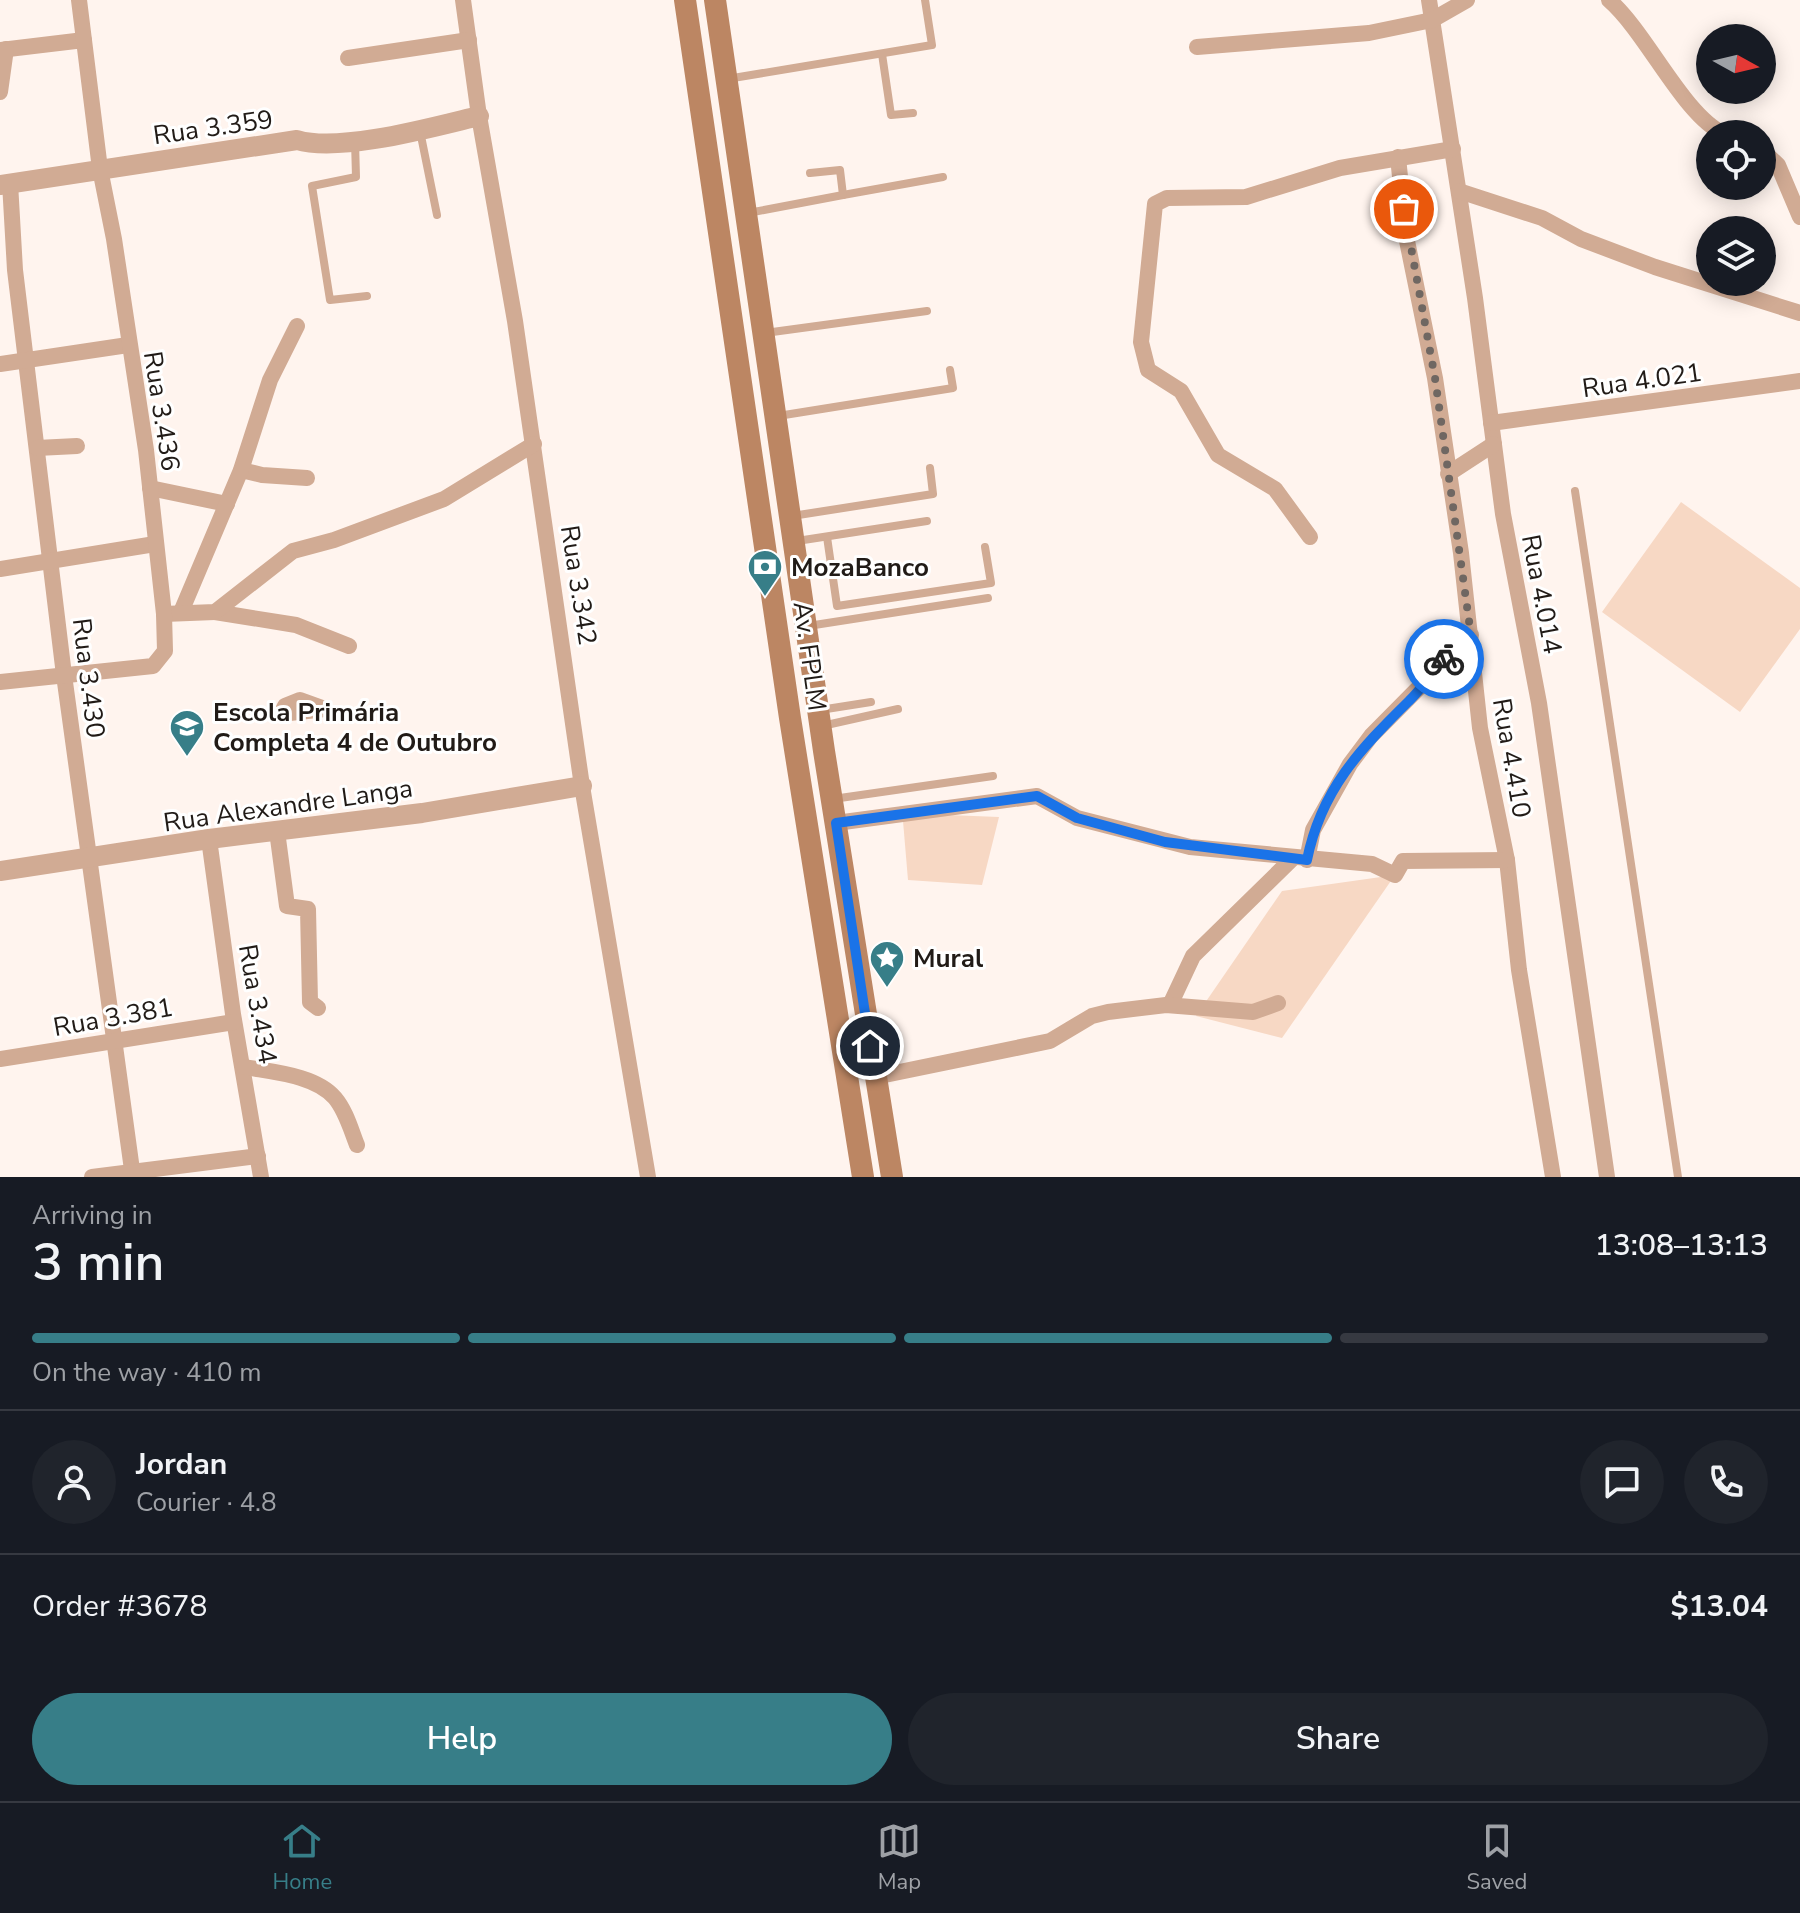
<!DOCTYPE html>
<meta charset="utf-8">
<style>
body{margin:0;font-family:"Nunito Sans",sans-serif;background:#20242c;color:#f1f3f6;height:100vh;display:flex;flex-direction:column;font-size:30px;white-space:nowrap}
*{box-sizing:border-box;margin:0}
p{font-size:26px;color:#9ea1a6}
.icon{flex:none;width:44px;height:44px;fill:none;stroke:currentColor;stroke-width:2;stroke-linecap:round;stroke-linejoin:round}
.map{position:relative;height:1177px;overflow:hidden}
.sheet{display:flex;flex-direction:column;background:#171b24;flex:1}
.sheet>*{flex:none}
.needle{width:52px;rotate:98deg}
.buttons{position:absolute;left:1696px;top:24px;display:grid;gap:16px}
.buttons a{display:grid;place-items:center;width:80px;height:80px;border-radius:50%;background:#171b24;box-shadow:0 4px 20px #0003;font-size:40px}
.pin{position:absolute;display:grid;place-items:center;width:68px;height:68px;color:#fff;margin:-34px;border:4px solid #fff;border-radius:50%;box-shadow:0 2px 8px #0007}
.courier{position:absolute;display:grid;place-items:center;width:80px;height:80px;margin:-40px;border:6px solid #1a73e8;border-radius:50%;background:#fff;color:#222;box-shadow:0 2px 10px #0007}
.summary em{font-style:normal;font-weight:600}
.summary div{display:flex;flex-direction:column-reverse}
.summary{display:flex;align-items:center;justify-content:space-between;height:136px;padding:0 32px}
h1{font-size:52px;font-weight:600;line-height:60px}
.bar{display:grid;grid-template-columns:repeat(4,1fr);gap:12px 8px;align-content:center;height:96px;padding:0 32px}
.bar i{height:10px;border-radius:6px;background:#363941}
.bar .selected{background:#377e88}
.bar p{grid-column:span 4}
.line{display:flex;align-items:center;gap:20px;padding:0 32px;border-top:2px solid #363941}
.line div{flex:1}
.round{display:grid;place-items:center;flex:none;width:84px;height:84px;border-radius:42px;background:#20242c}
.cta{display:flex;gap:16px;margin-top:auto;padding:16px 32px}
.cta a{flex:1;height:92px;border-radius:48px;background:#377e88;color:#fff;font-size:32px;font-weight:600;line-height:92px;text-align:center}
.cta a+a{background:#20242c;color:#f1f3f6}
.dock{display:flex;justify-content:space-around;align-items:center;height:112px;border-top:2px solid #363941;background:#171b24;font-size:22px;color:#9ea1a6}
.dock a{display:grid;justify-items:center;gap:4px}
.dock .selected{color:#377e88}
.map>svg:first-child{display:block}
.green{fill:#f7d8c4}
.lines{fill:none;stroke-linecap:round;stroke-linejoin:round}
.service{stroke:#d1ab94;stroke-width:8}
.minor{stroke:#d1ab94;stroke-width:16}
.tertiary{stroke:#d1ab94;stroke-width:20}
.secondary{stroke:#bc8663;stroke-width:22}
.done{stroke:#6f6762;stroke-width:8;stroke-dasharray:0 14.4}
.route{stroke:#1a73e8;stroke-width:10}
.labels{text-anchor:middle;stroke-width:6;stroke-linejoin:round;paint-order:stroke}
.street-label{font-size:26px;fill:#211b17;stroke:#fff}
.poi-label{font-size:26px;font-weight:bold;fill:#211b17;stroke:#fff;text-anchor:start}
</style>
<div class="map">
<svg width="1800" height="1177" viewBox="0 0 1800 1177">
<rect width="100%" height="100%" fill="#fff4ee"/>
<g class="green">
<path d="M1681 502 1800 588V629L1740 712 1602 612Z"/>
<path d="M948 815 999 817 982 885 908 880 903 821Z"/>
<path d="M1395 875 1282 1038 1196 1016 1282 891Z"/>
</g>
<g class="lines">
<g class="service">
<path d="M882 54 891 115 913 113"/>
<path d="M727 79 932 45 925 0"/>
<path d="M420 131 437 215"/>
<path d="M355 141 356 177 312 186 330 300 367 296"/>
<path d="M843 195 943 177"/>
<path d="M748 213 843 195 840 170 810 173"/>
<path d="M765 333 927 311"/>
<path d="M778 416 953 388 950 370"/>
<path d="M1575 491 1678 1177"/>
<path d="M792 516 933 494 930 468"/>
<path d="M827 537 837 606 991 583 985 547"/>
<path d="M797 541 927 521"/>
<path d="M808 626 988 598"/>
<path d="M820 710 871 702"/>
<path d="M822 726 898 709"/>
<path d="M833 799 993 776"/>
</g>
<g class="minor">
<path d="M463 0 479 116 515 321 582 786 648 1177"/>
<path d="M1429 0 1475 298 1503 514 1539 703 1607 1177"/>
<path d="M1609 0C1647 33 1683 115 1724 134"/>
<path d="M1197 47 1369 33 1432 20 1467 0"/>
<path d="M0 50 84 40"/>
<path d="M348 58 469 40"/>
<path d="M0 92 6 49"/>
<path d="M1762 150 1778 165 1800 217"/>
<path d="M1398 157 1406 236 1435 378 1461 553 1480 728 1507 860 1519 970 1553 1177"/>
<path d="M10 183 15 270 64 675 133 1177"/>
<path d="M1459 191 1542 218 1581 239 1655 267 1800 313"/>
<path d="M0 364 128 345"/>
<path d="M1491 423 1800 381"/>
<path d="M37 448 77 446"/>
<path d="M241 470 262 475 307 478"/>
<path d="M1448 474 1494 444"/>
<path d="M150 488 227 504"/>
<path d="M1310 537 1275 489 1218 455 1181 391 1148 370 1141 342 1155 204 1167 198 1246 197 1340 168 1453 149"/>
<path d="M0 569 155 544"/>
<path d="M181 612 241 470 270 380 297 326"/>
<path d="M215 612 296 625 349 646"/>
<path d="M164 614 215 612 293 551 334 540 444 499 534 444"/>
<path d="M0 682 153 666 165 651 164 614 146 450 114 239 100 169 79 0"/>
<path d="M300 700 325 709 281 714 285 706Z"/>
<path d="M836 823 1037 796 1077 818 1190 847 1372 864 1395 875 1403 861 1507 860"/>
<path d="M277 831 287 906 308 909 310 1002 318 1008"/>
<path d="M209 839 233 1014 261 1177"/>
<path d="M1307 860 1313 830 1350 764 1371 736 1471 635"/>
<path d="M1170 1005 1193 956 1293 858"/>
<path d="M0 1059 234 1022"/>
<path d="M245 1067C272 1072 316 1075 335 1098 346 1111 351 1130 357 1145"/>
<path d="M875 1077 1050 1041 1092 1016 1108 1012 1166 1005 1253 1012 1278 1003"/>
<path d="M92 1177 258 1156"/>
</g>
<g class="tertiary">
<path d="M0 185 297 140C340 153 433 127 479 116"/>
<path d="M0 871 209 839 422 813 582 786"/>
</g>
<g class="secondary">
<path d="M685 0 790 718 863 1177"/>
<path d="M715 0 824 751 892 1177"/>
</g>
</g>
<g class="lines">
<path class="done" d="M1404 209 1435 378 1471 635 1444 659"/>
<path class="route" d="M870 1046 836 823 1037 796 1077 818 1165 842 1307 860C1321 790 1360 749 1409 701 1422 689 1432 672 1444 659"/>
</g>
<defs>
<symbol id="bank-pin" viewBox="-11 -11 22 30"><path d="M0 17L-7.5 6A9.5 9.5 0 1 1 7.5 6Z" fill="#377e88" stroke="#fff"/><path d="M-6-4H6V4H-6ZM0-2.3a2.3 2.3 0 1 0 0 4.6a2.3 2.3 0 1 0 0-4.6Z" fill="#fff"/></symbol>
<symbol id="school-pin" viewBox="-11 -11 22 30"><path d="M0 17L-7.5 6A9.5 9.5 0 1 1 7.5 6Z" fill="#377e88" stroke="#fff"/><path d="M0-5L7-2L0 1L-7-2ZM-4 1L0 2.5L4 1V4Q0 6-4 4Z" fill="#fff"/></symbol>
<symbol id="sight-pin" viewBox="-11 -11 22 30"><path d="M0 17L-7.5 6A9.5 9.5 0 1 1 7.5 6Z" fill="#377e88" stroke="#fff"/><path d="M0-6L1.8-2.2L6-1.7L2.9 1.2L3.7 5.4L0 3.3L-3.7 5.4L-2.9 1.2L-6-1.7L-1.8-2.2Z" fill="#fff"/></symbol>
</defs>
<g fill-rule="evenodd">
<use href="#bank-pin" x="745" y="547" width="40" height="54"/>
<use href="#school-pin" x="167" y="707" width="40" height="54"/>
<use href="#sight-pin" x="867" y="938" width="40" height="54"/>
</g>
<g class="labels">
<g class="street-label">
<text transform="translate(213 127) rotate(-8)" y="9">Rua 3.359</text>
<text transform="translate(1642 380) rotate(-8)" y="9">Rua 4.021</text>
<text transform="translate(162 411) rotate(81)" y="9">Rua 3.436</text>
<text transform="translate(579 585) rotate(81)" y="9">Rua 3.342</text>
<text transform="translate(1542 594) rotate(79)" y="9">Rua 4.014</text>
<text transform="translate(810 656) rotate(82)" y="9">Av. FPLM</text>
<text transform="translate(89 678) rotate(83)" y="9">Rua 3.430</text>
<text transform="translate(1512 758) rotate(80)" y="9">Rua 4.410</text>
<text transform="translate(288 805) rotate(-8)" y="9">Rua Alexandre Langa</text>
<text transform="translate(258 1004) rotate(80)" y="9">Rua 3.434</text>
<text transform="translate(113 1017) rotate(-10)" y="9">Rua 3.381</text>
</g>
<g class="poi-label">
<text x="791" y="576">MozaBanco</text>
<text x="213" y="721">Escola Primária<tspan x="213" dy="30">Completa 4 de Outubro</tspan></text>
<text x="913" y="967">Mural</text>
</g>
</g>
</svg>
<div class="buttons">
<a><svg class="needle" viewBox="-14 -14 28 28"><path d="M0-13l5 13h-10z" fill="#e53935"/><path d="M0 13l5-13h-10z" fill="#9ea1a6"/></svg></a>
<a><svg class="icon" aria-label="locate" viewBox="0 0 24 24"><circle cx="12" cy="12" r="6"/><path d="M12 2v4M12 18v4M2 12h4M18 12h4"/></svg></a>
<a><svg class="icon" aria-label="layers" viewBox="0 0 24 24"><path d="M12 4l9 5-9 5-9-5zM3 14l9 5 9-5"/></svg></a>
</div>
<div class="pin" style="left:1404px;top:209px;background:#ea580c"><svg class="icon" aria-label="bag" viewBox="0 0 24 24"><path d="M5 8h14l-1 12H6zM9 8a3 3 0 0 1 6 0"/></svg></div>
<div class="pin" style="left:870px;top:1046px;background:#1f2937"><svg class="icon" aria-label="home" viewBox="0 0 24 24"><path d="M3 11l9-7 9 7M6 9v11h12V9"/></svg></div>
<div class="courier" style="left:1444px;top:659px"><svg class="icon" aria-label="bike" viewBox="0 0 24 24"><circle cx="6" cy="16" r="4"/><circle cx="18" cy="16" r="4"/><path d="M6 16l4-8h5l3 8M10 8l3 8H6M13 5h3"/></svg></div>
</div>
<section class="sheet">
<div class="summary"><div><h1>3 min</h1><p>Arriving in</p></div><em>13:08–13:13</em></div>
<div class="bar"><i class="selected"></i><i class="selected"></i><i class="selected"></i><i></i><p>On the way · 410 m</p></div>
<div class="line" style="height:144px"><a class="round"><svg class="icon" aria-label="person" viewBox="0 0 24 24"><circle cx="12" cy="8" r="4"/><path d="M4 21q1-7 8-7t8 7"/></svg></a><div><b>Jordan</b><p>Courier · 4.8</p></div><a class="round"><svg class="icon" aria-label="chat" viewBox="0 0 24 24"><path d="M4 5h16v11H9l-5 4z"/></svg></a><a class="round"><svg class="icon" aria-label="phone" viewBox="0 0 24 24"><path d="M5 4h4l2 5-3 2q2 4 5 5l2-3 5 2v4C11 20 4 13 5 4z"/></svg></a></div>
<div class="line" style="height:104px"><div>Order #3678</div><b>$13.04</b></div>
<div class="cta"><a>Help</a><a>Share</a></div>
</section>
<nav class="dock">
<a class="selected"><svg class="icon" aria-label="home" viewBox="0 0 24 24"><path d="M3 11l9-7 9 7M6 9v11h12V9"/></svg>Home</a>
<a><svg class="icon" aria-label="map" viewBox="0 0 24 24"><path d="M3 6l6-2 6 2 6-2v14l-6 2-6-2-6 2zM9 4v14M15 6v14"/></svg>Map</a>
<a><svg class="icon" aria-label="saved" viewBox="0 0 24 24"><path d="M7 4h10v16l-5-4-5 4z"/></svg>Saved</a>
</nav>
